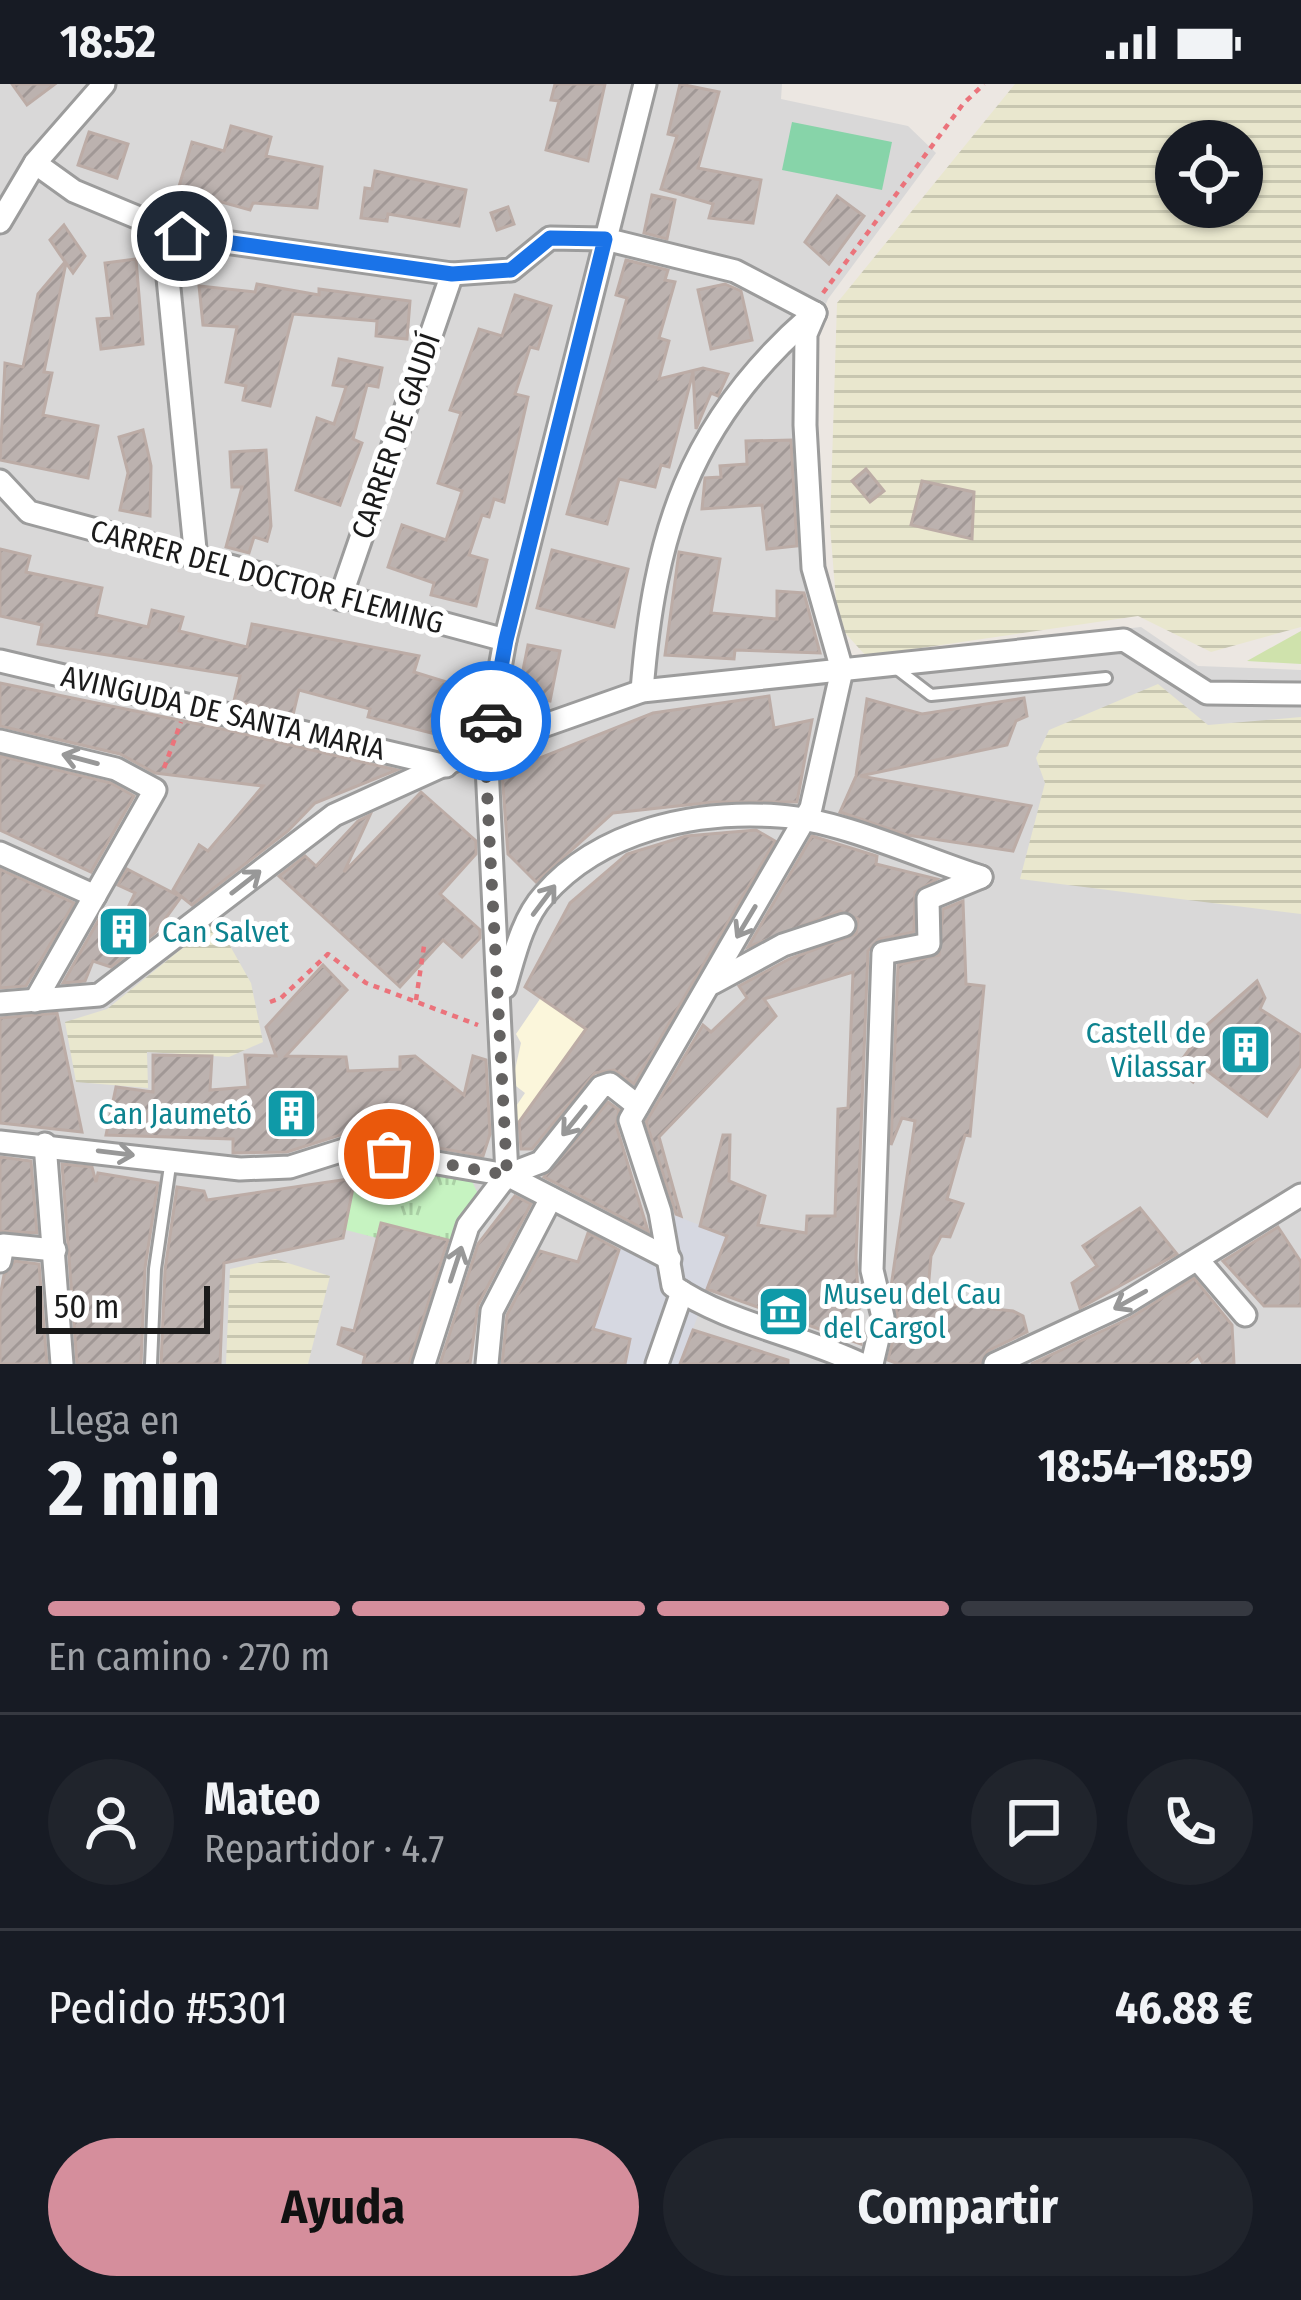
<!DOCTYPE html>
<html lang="es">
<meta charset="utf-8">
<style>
body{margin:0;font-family:"Fira Sans Condensed",sans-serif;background:#20242c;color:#f1f3f6;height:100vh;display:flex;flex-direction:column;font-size:45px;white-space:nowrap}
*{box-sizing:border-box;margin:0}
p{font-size:39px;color:#9ea1a6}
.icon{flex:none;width:66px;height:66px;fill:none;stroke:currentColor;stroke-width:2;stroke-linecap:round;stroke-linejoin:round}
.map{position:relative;height:1280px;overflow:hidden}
.sheet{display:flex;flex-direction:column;background:#171b24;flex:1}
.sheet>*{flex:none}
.tools{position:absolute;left:1155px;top:36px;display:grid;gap:24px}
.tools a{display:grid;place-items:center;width:108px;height:108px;border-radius:50%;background:#171b24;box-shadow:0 3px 9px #0004;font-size:60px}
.scale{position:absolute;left:36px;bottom:30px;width:174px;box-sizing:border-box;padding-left:12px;border:6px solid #1b1b1b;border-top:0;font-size:33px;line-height:42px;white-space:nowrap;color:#1b1b1b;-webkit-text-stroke:9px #fff;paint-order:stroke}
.pin{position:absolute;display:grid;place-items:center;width:102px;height:102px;color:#fff;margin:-51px;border:6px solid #fff;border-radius:50%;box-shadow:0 3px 12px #0007}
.courier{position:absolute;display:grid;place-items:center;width:120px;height:120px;margin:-60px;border:9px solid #1a73e8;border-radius:50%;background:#fff;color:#222;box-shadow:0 3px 15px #0007}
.overview em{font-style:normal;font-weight:700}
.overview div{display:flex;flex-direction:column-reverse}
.overview{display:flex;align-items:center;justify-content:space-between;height:204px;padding:0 48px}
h1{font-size:78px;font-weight:700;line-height:90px}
.bar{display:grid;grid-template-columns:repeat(4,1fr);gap:18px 12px;align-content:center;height:144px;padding:0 48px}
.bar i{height:15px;border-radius:9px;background:#363941}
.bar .selected{background:#d58e9c}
.bar p{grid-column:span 4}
.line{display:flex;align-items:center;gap:30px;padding:0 48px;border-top:3px solid #363941}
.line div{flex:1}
.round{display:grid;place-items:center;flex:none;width:126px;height:126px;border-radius:63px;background:#20242c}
.button{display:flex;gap:24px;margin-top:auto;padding:24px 48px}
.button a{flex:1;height:138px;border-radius:72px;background:#d58e9c;color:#111;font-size:48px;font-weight:700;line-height:138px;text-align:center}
.button a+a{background:#20242c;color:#f1f3f6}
.status{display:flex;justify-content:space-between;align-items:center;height:84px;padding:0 60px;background:#171b24;direction:ltr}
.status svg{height:33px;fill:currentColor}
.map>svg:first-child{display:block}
.residential{fill:#d9d8d8}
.education{fill:#fbf6db}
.farmland{fill:url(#farmland-rules);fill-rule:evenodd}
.grass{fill:#cfe2ac}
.park{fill:url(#park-tufts)}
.pitch{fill:#87d4a9}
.plaza{fill:#d6d8e1}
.building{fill:url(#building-hatch);stroke:#bcaca6;stroke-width:3}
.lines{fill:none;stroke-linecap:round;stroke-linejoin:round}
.service-casing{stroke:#9c9c9c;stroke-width:16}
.minor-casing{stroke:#9c9c9c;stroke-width:27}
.path{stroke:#eb737b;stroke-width:4.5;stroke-dasharray:6 6;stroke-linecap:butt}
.service{stroke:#fff;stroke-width:10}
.minor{stroke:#fff;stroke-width:21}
.oneway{stroke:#989898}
.done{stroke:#646261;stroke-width:12;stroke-dasharray:0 21.6}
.route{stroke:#1a73e8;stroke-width:15}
.labels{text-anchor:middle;stroke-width:10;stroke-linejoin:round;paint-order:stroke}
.street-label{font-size:30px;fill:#1b1b1b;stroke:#fff}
.culture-label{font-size:30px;fill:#0d838f;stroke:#fff;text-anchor:start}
</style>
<div class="status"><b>18:52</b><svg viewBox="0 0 49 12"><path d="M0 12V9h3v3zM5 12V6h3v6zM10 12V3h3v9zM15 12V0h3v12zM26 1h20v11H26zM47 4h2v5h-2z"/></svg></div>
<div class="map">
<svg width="1301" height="1280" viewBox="0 0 1301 1280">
<defs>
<pattern id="farmland-rules" width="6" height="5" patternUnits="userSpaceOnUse" patternTransform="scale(3)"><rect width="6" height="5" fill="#e9e7ce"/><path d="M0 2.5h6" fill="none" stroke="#c7c6b0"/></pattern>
<pattern id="park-tufts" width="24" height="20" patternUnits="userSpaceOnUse" patternTransform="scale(3)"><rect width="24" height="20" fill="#c6f3c1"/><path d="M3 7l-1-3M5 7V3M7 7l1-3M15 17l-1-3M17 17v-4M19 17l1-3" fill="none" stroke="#aad0a5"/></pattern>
<pattern id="building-hatch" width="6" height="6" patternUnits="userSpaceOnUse" patternTransform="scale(3)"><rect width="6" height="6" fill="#bcb2af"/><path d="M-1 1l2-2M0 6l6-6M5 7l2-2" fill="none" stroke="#a19896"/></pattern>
</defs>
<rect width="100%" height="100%" fill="#ece7e2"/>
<path class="residential" d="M0 0H782L781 15 908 42 936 69 828 215 814 249 820 456 842 559 848 576 1141 543 1198 582 1301 586V1280H0Z"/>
<path class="education" d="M542 912 586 945 518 1040 508 1034 525 1009 512 999 521 959 516 950Z"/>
<g class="farmland">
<path d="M1015 0H1301V543L1211 568 1138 532 866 572 838 541 830 442 837 219ZM1176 57H1242V123H1176Z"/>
<path d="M1158 600 1208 641 1301 633V830L1020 795 1045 699 1036 674 1049 646Z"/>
<path d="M216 837 251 899 263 958 229 973 147 968 148 1004 76 998 65 938 107 925Z"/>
<path d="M275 1175 330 1192 308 1280H226L230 1185Z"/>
</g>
<path class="grass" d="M1301 547V580L1247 577Z"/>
<path class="park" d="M357 1084 470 1093 478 1110 452 1147 454 1157 381 1139 377 1154 346 1146Z"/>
<path class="pitch" d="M792 38 892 58 882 106 782 86Z"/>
<path class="plaza" d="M664 1127 727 1152 680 1280H625L593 1245 628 1142 650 1153Z"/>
<g class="building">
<path d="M12 0H55L27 21Z"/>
<path d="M555 0H605L588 77 546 66 559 17 551 16Z"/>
<path d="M680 0 719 8 698 84 761 96 753 139 709 134 713 120 661 105 677 52 668 50Z"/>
<path d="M231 42 271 53 266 72 322 83 317 124 253 119 250 126 178 106 192 58 224 67Z"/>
<path d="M89 48 128 60 117 94 78 81Z"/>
<path d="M375 87 466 106 459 142 388 130 387 137 361 134 365 104 372 105Z"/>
<path d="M652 111 675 116 667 155 644 149Z"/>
<path d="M837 112 864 132 829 180 805 158Z"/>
<path d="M508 123 514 140 497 146 491 129Z"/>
<path d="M64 141 85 172 73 189 66 179 44 288 52 289 43 331 98 342 88 394 0 376 5 279 23 283 38 210 65 178 50 156Z"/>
<path d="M136 175 143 260 101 265 97 235 112 234 105 179Z"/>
<path d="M626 176 668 186 665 196 675 198 659 254 669 257 659 295 703 284 728 290 718 312 711 309 696 345 693 288 669 383 661 381 655 403 619 395 607 440 567 430 627 214 616 211Z"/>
<path d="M257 200 319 211V205L410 217 407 255 376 252 377 237 293 230 270 322 243 316 246 302 226 298 237 243 203 241 199 202 255 208Z"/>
<path d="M725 200 741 207 752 256 711 265 698 206Z"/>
<path d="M515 211 551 222 538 265 530 263 515 310 528 313 504 418 494 415 489 433 482 431 469 471 487 476 476 522 431 511 434 499 388 483 402 441 446 456 462 407 438 399 461 329 450 326 479 245 502 252Z"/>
<path d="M339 275 382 284 378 303 367 301 353 355 362 359 340 421 296 406 317 334 334 340 346 303 333 301Z"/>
<path d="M143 346 151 382 150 432 120 426 128 389 119 353Z"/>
<path d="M791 356 797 462 767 465 762 421 702 425 705 394 721 393 720 382 747 380 746 357Z"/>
<path d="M266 366 271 442 267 457 254 453 249 469 226 463 242 403H232L230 368Z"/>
<path d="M866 385 884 407 870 418 852 397Z"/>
<path d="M922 397 974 408 972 455 911 441Z"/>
<path d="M0 465 30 472 26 488 102 504 96 531 148 543 152 526 183 533 179 547 247 563 252 540 419 572 414 588 453 600 439 651 368 633 370 625 299 606 293 631 234 617 240 592 38 560 42 541 0 532Z"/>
<path d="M552 466 628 485 614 543 537 524Z"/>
<path d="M679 468 720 475 711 529 777 535V507L804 509 820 569 735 566 734 575 665 571Z"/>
<path d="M528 561 560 567 550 617 518 611Z"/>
<path d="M0 599 227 646 397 686 315 719 288 747 192 821 173 806 199 761 208 767 263 702 155 689 120 670 0 642Z"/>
<path d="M769 612 774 644 812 636 797 718H714L613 729 536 798 508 770 502 689 653 629Z"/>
<path d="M1024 614 1027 632 1016 637 1007 661 860 692 1031 722 1013 767 907 751 840 728 856 692 867 615 922 630Z"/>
<path d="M0 672 111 699 134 712 91 788 0 746Z"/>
<path d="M421 708 476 757V770L440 810 480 846V854L462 873 443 856 400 903 279 792 305 772 316 782 358 737 370 731 344 788Z"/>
<path d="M756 746 775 757 634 1000 614 986 595 989 532 1065H521L519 1038 586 945 525 903 570 819 627 770 686 752Z"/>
<path d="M812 752 877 772 876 780 937 795 915 808 914 848 879 855 868 867 856 1174 861 1260 707 1205 727 1152 700 1142 723 1051H730L729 1097 765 1112 758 1141 806 1149 807 1132H835L838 1025 848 1024 853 888 764 915 776 932 659 1053 681 1132 676 1130 646 1038 703 941 711 948 747 914 739 902 789 875 856 850 858 835 840 827 748 863Z"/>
<path d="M0 785 74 819 26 902 0 904Z"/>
<path d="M127 785 181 813 155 849 111 883 93 877 85 897 63 899 103 828 122 836 135 809 118 801Z"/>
<path d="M963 817 966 900 984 902 970 1052 965 1051 947 1115 963 1120 950 1153 941 1152 931 1172 927 1218 1013 1227 1023 1232 1027 1248 988 1267 980 1280H898L888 1276 898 1235 891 1203 915 1037 902 1034 891 1061 898 881 939 871 943 825Z"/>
<path d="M323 881 347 906 286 972 346 973 348 987 400 985V973L415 972 464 1011 473 972 486 976 490 1050 483 1072 371 1052 384 1037 287 1068 233 1069V1055L106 1051 116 1003 153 1008V971L212 972 210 1006 248 1003 245 971 276 972 266 943Z"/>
<path d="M1257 897 1265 914 1260 925 1301 951V981L1267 1032 1202 983 1193 998 1175 985 1208 940Z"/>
<path d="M57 929 82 1048 0 1039V934Z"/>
<path d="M608 1018 619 1026 616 1041 648 1147 544 1093Z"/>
<path d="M0 1073 31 1077 37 1149 0 1147Z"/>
<path d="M62 1080 92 1083 96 1098 98 1089 158 1099 145 1184 141 1280H77Z"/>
<path d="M355 1094 343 1154 224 1179 220 1280H161L165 1186 177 1103 204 1107 207 1116Z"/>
<path d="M515 1112 531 1120 478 1221 470 1280H440L478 1160Z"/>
<path d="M1140 1124 1177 1170 1080 1224 1072 1199 1097 1182 1083 1162Z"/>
<path d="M381 1139 448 1156 409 1280H363L365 1271 338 1260 342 1244 354 1247Z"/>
<path d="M1278 1143 1301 1178V1222H1264L1223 1177Z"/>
<path d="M588 1149 619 1166 593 1245 630 1255 625 1280H502L507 1231 540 1167 578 1178Z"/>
<path d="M15 1177 39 1180 47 1280H0V1213L4 1191Z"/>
<path d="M1194 1194 1232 1241 1234 1280H1203L1198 1271 1187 1280H1031L1130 1234Z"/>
<path d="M693 1246 788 1276V1280H680Z"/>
</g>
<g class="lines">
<defs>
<g id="service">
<path d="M892 581 931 611 1106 594"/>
<path d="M151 1280 155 1185 171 1075"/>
</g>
<g id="minor">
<path d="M35 79 74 107 182 152 452 190 511 186 550 154 605 155 735 187 815 229"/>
<path d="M0 138 35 79 104 0"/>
<path d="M163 144 196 475"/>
<path d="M815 229 806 250 805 341 813 484 842 586 811 724 630 1036 660 1128 673 1202C726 1239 801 1251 861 1280"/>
<path d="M0 397 29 428 505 556"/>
<path d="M340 515 452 190"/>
<path d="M0 577 446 682"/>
<path d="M642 607C654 452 688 339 810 233"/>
<path d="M0 657 116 685 155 706 35 917"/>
<path d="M0 769 95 812"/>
<path d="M713 899 783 861 844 841"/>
<path d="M505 903C514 873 522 835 544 811 601 746 695 726 779 732 841 736 921 774 981 793"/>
<path d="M0 919 99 911 334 731 486 662 642 607 1124 556 1207 609 1301 610"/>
<path d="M0 1058 240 1085 290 1083 350 1064 507 1091 670 1175"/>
<path d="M45 1060 62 1280"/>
<path d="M507 1091 486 662 505 556 645 0"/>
<path d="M507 1091 541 1078 601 1003 610 1000 638 1022"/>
<path d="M1198 1176 1245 1231"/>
<path d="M0 1177 3 1161 55 1166"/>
<path d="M424 1280 468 1142 507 1091"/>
<path d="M487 1280 492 1227 551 1114"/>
<path d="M657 1280 682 1208"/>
<path d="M872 1280 883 1233 872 1186 883 869 929 860 928 815 981 793"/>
<path d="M995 1280 1124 1220 1301 1111"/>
</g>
</defs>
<use href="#service" class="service-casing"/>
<use href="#minor" class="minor-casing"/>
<g class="path">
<path d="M823 209 963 20 984 0"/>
<path d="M164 684 181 638"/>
<path d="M416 916 424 862"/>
<path d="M270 918 281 914 328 870 366 899 478 941"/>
</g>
<use href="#service" class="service"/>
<use href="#minor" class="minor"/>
</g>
<defs><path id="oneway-shaft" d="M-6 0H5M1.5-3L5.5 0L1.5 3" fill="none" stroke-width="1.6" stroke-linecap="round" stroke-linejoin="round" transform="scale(3)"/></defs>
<g class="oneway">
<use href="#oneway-shaft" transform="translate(80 675) rotate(-165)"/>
<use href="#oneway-shaft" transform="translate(246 798) rotate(-38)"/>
<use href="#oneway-shaft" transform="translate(544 816) rotate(-53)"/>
<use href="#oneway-shaft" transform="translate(746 838) rotate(121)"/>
<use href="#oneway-shaft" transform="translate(574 1037) rotate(129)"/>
<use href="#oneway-shaft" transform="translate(116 1069) rotate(7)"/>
<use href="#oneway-shaft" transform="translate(456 1180) rotate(-72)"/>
<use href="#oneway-shaft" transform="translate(1130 1216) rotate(151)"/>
</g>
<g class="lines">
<path class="done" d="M389 1070 507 1091 486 688 491 637"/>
<path class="route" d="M182 152 452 190 511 186 550 154 605 155 506 556 491 637"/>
</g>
<defs>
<symbol id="building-square" viewBox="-11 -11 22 22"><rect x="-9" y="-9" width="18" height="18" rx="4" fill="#0f9aa8" stroke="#fff"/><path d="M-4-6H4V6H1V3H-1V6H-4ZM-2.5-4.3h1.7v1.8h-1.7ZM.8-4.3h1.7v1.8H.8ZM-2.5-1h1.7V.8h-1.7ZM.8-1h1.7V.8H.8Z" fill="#fff"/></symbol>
<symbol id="museum-square" viewBox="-11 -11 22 22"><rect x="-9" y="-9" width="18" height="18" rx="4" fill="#0f9aa8" stroke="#fff"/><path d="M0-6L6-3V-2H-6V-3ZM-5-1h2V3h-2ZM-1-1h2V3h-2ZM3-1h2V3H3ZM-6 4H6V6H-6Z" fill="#fff"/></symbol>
</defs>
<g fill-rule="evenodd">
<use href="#building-square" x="94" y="818" width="59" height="59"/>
<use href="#building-square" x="1216" y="936" width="59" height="59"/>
<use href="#building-square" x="262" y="1000" width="59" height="59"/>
<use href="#museum-square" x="754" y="1198" width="59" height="59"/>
</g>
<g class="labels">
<g class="street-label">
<text transform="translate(396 352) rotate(-71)" y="10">CARRER DE GAUDÍ</text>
<text transform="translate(267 493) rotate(15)" y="10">CARRER DEL DOCTOR FLEMING</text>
<text transform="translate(223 629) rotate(13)" y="10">AVINGUDA DE SANTA MARIA</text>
</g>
<g class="culture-label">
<text x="162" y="858">Can Salvet</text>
<text x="1206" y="959" text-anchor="end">Castell de<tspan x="1206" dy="34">Vilassar</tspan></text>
<text x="252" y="1040" text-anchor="end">Can Jaumetó</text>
<text x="823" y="1220">Museu del Cau<tspan x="823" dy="34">del Cargol</tspan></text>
</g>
</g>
</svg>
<div class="tools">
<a><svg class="icon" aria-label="locate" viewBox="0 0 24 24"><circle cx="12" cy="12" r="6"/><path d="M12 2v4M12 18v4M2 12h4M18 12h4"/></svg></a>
</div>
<div class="scale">50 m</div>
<div class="pin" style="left:389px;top:1070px;background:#ea580c"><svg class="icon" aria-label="bag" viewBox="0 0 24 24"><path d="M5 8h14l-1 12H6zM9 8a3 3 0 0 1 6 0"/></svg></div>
<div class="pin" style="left:182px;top:152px;background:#1f2937"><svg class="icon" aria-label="home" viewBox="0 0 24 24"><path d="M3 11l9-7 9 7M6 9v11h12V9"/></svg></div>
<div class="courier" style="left:491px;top:637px"><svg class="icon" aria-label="car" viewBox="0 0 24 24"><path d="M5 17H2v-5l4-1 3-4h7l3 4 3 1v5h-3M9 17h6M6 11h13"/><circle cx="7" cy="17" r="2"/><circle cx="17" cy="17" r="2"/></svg></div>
</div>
<section class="sheet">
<div class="overview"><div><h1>2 min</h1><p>Llega en</p></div><em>18:54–18:59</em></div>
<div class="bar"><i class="selected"></i><i class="selected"></i><i class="selected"></i><i></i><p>En camino · 270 m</p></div>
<div class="line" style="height:216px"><a class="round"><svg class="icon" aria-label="person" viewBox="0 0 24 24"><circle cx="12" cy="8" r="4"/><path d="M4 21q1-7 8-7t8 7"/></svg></a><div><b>Mateo</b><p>Repartidor · 4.7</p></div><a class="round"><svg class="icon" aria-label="chat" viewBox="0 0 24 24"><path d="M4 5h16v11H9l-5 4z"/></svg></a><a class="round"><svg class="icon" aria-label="phone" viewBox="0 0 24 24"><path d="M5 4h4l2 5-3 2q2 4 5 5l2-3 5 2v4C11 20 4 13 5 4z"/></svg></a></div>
<div class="line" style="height:156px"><div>Pedido #5301</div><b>46.88 €</b></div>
<div class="button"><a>Ayuda</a><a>Compartir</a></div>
</section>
